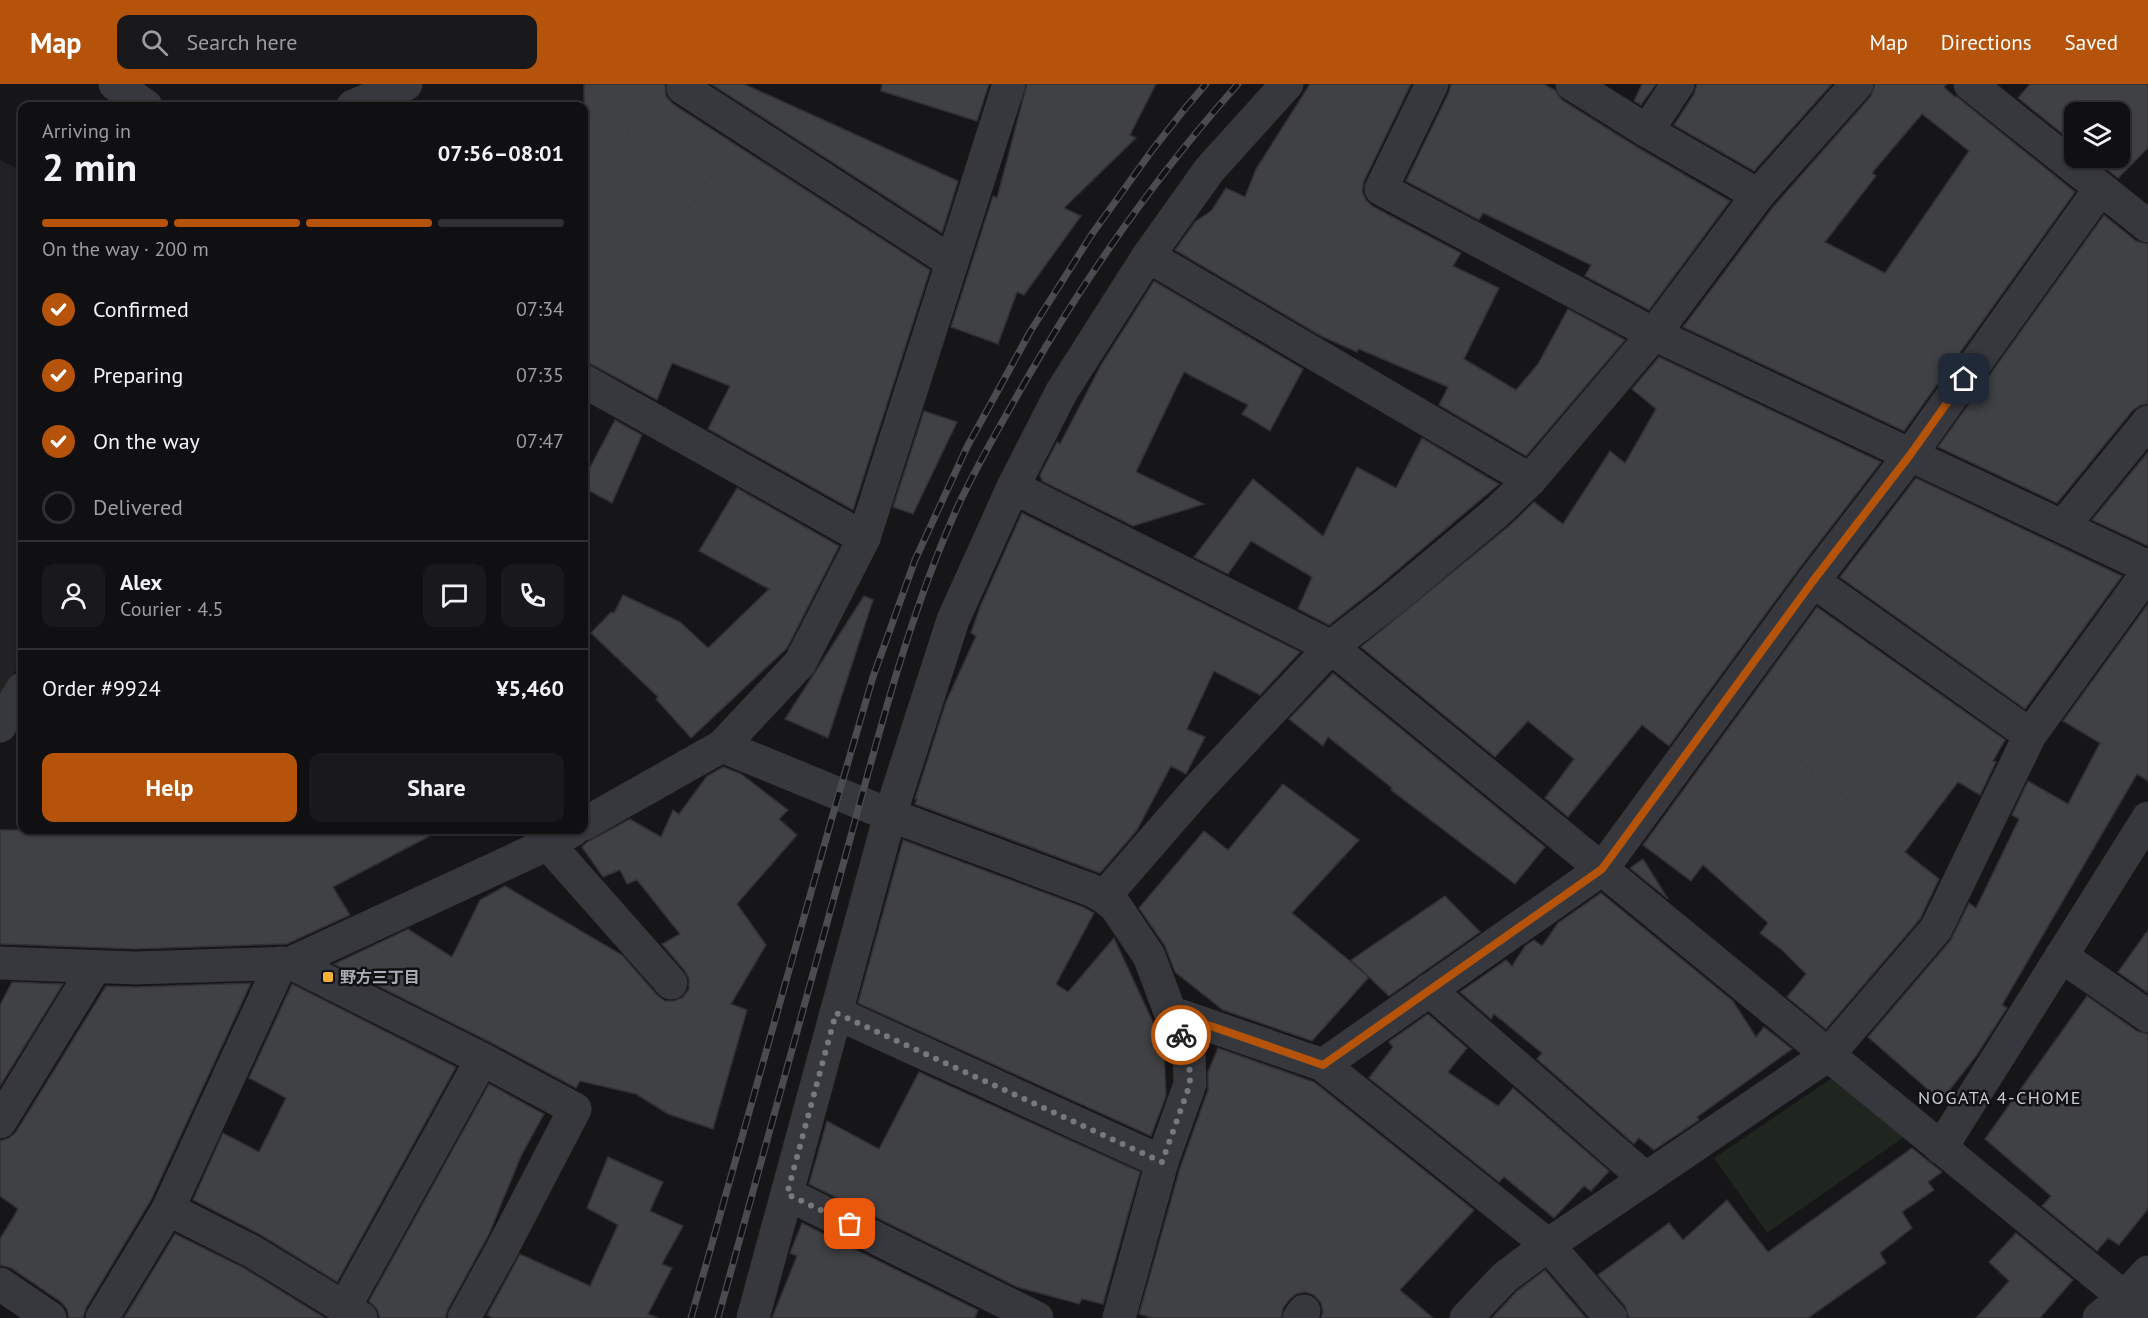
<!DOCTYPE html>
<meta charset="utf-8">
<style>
body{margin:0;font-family:"PT Sans","Noto Sans JP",sans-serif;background:#19191b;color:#f1f3f6;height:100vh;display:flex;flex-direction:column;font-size:22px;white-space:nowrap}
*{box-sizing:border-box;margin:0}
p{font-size:20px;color:#9c9d9f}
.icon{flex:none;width:33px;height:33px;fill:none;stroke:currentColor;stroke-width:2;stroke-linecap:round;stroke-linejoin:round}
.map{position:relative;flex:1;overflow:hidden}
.details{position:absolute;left:18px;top:18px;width:570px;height:732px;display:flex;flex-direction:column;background:#101012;border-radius:12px;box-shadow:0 2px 4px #0004,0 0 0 2px #303032}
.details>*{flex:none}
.buttons{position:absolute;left:2064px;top:18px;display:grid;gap:12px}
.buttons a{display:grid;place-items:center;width:66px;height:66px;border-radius:12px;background:#101012;box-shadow:0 2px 4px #0004,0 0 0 2px #303032;font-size:30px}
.pin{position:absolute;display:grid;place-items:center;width:51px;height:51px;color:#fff;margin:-26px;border-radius:12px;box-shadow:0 3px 9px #0006}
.courier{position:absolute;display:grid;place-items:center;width:60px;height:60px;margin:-30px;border:4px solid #b45309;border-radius:50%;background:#fff;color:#222;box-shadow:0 2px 8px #0007}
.summary em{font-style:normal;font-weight:800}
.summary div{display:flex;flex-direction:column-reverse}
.summary{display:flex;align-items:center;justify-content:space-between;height:102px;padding:0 24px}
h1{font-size:39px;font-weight:800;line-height:45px}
.bar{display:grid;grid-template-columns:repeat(4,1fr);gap:9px 6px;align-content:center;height:72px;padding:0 24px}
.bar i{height:8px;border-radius:4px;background:#303032}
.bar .current{background:#b45309}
.bar p{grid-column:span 4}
.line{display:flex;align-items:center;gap:15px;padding:0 24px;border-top:2px solid #303032}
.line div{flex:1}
.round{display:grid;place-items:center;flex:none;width:63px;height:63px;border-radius:12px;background:#19191b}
ol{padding:0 24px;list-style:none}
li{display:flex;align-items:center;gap:18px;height:66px}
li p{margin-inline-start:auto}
li .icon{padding:6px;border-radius:50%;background:#b45309;color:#fff;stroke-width:4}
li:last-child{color:#9c9d9f}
li i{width:33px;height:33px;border:3px solid #303032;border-radius:50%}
.cta{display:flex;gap:12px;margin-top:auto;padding:12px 24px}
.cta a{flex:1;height:69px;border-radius:12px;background:#b45309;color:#fff;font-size:24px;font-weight:800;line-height:69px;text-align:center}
.cta a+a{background:#19191b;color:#f1f3f6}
header{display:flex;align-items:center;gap:36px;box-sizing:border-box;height:84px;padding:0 30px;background:#b45309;color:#fff}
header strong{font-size:28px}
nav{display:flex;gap:33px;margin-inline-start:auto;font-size:21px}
.search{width:420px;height:54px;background:#19191b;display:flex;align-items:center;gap:15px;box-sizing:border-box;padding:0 21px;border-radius:12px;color:#9c9d9f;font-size:22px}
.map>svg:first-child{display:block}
.built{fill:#222225}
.green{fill:#1e261f}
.building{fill:#404145;stroke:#303034;stroke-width:1.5;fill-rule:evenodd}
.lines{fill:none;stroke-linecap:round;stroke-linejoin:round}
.path{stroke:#3d3f44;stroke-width:4;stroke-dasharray:3 4.5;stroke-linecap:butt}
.minor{stroke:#37383d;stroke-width:33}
.rail-casing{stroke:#4a4c52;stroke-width:7}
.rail{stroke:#111113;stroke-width:4.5;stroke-dasharray:14;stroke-linecap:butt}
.done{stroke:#757880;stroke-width:6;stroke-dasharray:0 10.8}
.route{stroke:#b45309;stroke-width:8}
.poi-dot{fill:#f2b134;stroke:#111113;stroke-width:2}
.labels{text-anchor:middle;stroke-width:5;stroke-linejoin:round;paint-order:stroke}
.poi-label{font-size:16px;font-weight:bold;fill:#a8adb8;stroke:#111113;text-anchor:start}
.neighbourhood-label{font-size:18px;letter-spacing:1.5px;fill:#c9ccd4;stroke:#111113}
</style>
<header>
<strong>Map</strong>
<div class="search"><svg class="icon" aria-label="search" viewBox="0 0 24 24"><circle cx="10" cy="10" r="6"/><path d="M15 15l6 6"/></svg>Search here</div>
<nav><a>Map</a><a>Directions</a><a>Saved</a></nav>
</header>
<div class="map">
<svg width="2148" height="1234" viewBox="0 0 2148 1234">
<rect width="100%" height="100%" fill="#161618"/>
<path class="built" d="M0 76 22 87V576L0 612Z"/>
<path class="green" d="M1841 988 1911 1048 1767 1149 1714 1074Z"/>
<g class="building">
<path d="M584 0H665L666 12 673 20 930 186 853 426 708 345 730 302 672 279 657 316 593 281 584 278Z"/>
<path d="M711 0H744L958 97 942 149Z"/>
<path d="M882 0H989L977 37 881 7Z"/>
<path d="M1027 0H1156L1130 51 1136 54 1064 124 1081 132 1024 211 1017 208 998 260 951 243 993 112 997 114Z"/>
<path d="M1310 0H1411L1364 97 1362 107 1366 116 1372 122 1461 169 1453 182 1499 204 1464 275 1516 306 1538 280 1568 225 1625 256 1526 372 1439 321 1448 303 1359 265 1357 268 1321 252 1175 166 1195 138 1212 126 1226 104 1245 113 1256 85Z"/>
<path d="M1451 0H1544L1555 6 1562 16 1637 63 1730 117 1649 226 1585 192 1591 181 1483 129 1479 136 1406 97 1449 8Z"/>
<path d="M1642 0H1656L1641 21 1634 17Z"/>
<path d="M1697 0H1832L1754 87 1674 41 1694 10Z"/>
<path d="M1875 0H1947L1944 3 1955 13 1956 12 2075 108 1904 347 1683 243 1773 123 1871 12ZM1922 30 1969 67 1885 189 1825 158 1876 92 1872 89Z"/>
<path d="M2030 0H2148V64L2118 94 2092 74H2120V28H2074V59L2018 14Z"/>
<path d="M2104 131 2136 157 2148 160V320L2141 321 2133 326 2057 419 1938 363Z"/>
<path d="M1154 197 1303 285 1270 347 1242 330 1248 321 1184 288 1136 388 1204 420 1133 442 1042 397 1040 391 1057 358 1060 360 1101 281Z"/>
<path d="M1659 273 1881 378 1798 486 1669 662 1642 641 1568 733 1545 714 1574 675 1528 637 1495 673 1361 563 1509 442 1534 418 1563 440 1610 367 1625 379 1656 325 1632 305Z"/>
<path d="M924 327 957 338 913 430 893 423Z"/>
<path d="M615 336 642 351 612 419 584 404V395Z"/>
<path d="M1422 354 1499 400 1381 500 1329 541 1298 525 1312 493 1251 457 1228 490 1194 473 1253 395 1323 452 1357 383 1396 404Z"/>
<path d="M2148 368V462L2092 436Z"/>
<path d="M1916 394 2122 492 2025 625 1840 493Z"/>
<path d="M737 404 839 462 787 564 691 654 656 615 658 613 591 549 611 528 614 529 623 511 680 538 708 564 769 505 699 467Z"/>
<path d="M1022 429 1300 568 1260 611 1214 587 1187 645 1205 653 1186 690 1171 682 1137 746 1100 789 915 720 917 715H915L946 618 976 552 971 549 980 523Z"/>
<path d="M864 512 873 516 828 654 785 635Z"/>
<path d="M2148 520V697L2137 690 2002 921 2007 924 1976 972 1941 1017 1868 953 1950 857 1969 819 1976 824 2019 735 2012 731 2028 697 2068 720 2100 659 2063 637Z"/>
<path d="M1817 523 2005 656 1993 677 1996 678 1980 711 1958 698 1905 768 1939 795 1920 835 1826 945 1787 913 1806 890 1782 866 1760 849 1768 839 1703 781 1691 797 1643 761Z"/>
<path d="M1333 589 1545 763 1515 800 1391 706 1392 704 1328 653 1323 662 1289 635Z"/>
<path d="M723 683 741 690 788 726 779 735 797 751 737 820 766 861 731 920 747 926 713 1045 668 1030 636 1010 580 997 576 1004 490 958 334 880 408 845 452 873 480 816 505 802 622 871 657 911 665 917H674L683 913 689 905V895L685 887 662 860 680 850 637 796 627 800 620 786 603 793 582 763 587 758 630 735 661 753 673 726 679 730 707 692Z"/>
<path d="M1283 700 1359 756 1292 829 1369 893 1312 957 1223 926 1175 888 1165 862 1139 824 1204 747 1228 766Z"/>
<path d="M0 746H441L333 803 350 831 287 860 135 865 0 860Z"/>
<path d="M903 756 1083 823 1094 829 1056 900 1068 908 1114 854 1164 962 1166 1012 1151 1052 858 919Z"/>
<path d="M1643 775 1668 815 1630 784Z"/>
<path d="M1601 809 1733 917 1756 953 1764 943 1792 965 1697 1033 1699 1036 1654 1066 1639 1054 1634 1060 1537 975 1542 969 1494 930 1491 935 1460 908 1506 876 1512 882 1525 862 1534 856 1542 862 1558 839Z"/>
<path d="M1445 812 1480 848 1389 912 1351 876Z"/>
<path d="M2148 846V909L2118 888Z"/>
<path d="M12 898 63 900 0 1002V921Z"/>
<path d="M251 899 151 1116 86 1224 83 1234H69L67 1225 61 1218 11 1184 0 1181V1155L18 1125 0 1112V1057L9 1054 16 1048 106 902 136 903Z"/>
<path d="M292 900 456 983 337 1198 261 1151 193 1116 223 1049 259 1068 286 1014 249 994Z"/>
<path d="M2087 912 2137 947 2148 950V1125L2119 1161 2108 1154 2097 1167 2042 1122 2051 1112 1985 1055Z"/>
<path d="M1428 930 1467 964 1448 988 1498 1022 1513 1004 1609 1087 1591 1107 1584 1102 1554 1134 1504 1093 1499 1098 1369 994 1393 963 1389 958 1391 956Z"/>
<path d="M1218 964 1314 998 1474 1126 1400 1206 1433 1234H1321L1323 1228 1321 1219 1314 1211 1305 1208 1296 1210 1289 1216 1283 1224 1281 1234H1153L1139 1230 1180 1084 1208 1006V988Z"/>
<path d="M919 988 1140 1088 1103 1220 1082 1215 1079 1220 1017 1203 809 1100 827 1037 879 1065Z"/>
<path d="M489 1000 544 1030 521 1072 489 1150 448 1225 445 1234H380L377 1225 369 1217Z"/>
<path d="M1912 1064 1942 1088 1928 1098 1934 1106 1902 1128 1912 1144 1880 1169 1886 1179 1808 1234H1629L1625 1222 1598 1191 1669 1139 1683 1156 1727 1116 1768 1168Z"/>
<path d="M608 1073 663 1098 650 1127 683 1142 662 1180 672 1184 648 1230 658 1234H493L487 1231 520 1170 590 1202 618 1141 587 1124Z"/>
<path d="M802 1139 978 1226 975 1234H772L797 1172 790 1169Z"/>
<path d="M2016 1149 2073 1196 2040 1234H1976L2009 1197 1989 1178Z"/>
<path d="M175 1150 244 1184 325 1234H124Z"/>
<path d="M1545 1186 1586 1234H1492L1517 1207Z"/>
</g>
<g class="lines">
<g class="path">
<path d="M615 56 654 27"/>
<path d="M660 169 722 73"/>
<path d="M1751 642 1861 724"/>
</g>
<g class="minor">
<path d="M115 0 146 22"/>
<path d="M1432 0 1381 105 1654 250 2148 483"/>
<path d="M1572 0 1647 47 1758 111"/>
<path d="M1970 0 2148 142"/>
<path d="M683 4 952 178"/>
<path d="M353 22 406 0"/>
<path d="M1647 47 1678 0"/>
<path d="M1148 172 1530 396"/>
<path d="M584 297 864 454"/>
<path d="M1013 403 1331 563 2148 1233"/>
<path d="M2063 442 2148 338"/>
<path d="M1813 497 2030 651"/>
<path d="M0 642 22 605"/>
<path d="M722 662 890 731 1091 806 1104 813 1116 823 1149 872 1170 928 1189 968 1190 1000 1162 1078 1119 1234"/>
<path d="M584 740 722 662 800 579 864 454 1009 0"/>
<path d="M548 760 671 899"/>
<path d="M1104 813 1196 707 1331 563 1393 515 1497 428 1530 396 1654 250 1758 111 1857 0"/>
<path d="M2061 872 2148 932"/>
<path d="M0 879 135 884 291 879 548 760 573 746"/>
<path d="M291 879 482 975 575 1025 501 1167 464 1234"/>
<path d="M1429 906 1646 1095"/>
<path d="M1170 928 1323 981 1548 1161 1611 1234"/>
<path d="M836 929 1162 1078"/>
<path d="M1323 981 1602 785 1813 497 1910 371 2100 105"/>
<path d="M0 1038 95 883"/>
<path d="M1941 1064 2148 734"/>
<path d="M787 1110 1037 1234"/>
<path d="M168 1125 253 1168 361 1234"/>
<path d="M0 1200 50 1234"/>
<path d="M344 1224 482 975"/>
<path d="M102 1234 168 1125 281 879"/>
<path d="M753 1234 890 731 953 536 1013 403 1062 307 1148 172 1210 85 1287 0"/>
<path d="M1299 1234 1304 1227"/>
<path d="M1466 1234 1505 1193 1548 1161 1828 971 1936 845 2030 651 2148 488"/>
<path d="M2099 1234 2124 1214 2148 1188"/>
</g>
<defs>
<g id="rail">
<path d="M691 1234 839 709 873 593 915 476 967 363 1030 248 1092 150 1153 65 1187 22 1206 0"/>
<path d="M718 1234C760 1083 801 932 843 781 876 661 906 538 957 424 977 381 1001 340 1025 298 1086 192 1156 92 1238 0"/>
</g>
</defs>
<use href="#rail" class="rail-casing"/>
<use href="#rail" class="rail"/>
</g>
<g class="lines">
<path class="done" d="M850 1140 787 1110 836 929 1162 1078 1190 1000 1189 968 1181 951"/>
<path class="route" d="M1181 951 1170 928 1323 981 1602 785 1813 497 1910 371 1964 295"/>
</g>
<rect class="poi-dot" x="322" y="887" width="12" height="12" rx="3"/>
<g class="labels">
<g class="poi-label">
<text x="340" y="899">野方三丁目</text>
</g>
<g class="neighbourhood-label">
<text x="2000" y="1020">NOGATA 4-CHOME</text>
</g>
</g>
</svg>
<div class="buttons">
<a><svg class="icon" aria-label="layers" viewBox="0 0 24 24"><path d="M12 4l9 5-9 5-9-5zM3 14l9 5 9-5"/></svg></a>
</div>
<div class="pin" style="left:850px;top:1140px;background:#ea580c"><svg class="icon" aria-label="bag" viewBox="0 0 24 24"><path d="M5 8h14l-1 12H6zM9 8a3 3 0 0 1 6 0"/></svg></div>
<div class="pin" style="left:1964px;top:295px;background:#1f2937"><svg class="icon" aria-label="home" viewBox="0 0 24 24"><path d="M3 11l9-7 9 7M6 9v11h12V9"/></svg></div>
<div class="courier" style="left:1181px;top:951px"><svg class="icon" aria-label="bike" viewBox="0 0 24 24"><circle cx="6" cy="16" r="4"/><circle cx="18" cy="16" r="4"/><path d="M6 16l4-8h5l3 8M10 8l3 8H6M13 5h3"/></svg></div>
<section class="details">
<div class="summary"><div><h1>2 min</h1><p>Arriving in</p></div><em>07:56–08:01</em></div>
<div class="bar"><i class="current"></i><i class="current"></i><i class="current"></i><i></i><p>On the way · 200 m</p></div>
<ol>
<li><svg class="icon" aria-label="check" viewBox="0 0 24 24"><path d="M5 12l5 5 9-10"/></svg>Confirmed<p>07:34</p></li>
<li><svg class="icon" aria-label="check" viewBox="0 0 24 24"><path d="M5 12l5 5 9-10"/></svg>Preparing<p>07:35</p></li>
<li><svg class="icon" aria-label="check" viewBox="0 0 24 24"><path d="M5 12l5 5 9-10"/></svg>On the way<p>07:47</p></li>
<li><i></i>Delivered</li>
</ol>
<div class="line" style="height:108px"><a class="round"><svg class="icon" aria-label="person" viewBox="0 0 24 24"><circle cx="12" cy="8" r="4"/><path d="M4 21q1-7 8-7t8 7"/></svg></a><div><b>Alex</b><p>Courier · 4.5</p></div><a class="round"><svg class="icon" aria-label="chat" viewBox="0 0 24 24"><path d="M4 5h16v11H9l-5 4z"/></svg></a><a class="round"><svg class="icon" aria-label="phone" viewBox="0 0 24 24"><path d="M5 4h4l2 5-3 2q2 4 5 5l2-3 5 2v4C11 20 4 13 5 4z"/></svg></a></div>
<div class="line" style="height:78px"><div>Order #9924</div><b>¥5,460</b></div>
<div class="cta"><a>Help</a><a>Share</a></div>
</section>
</div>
